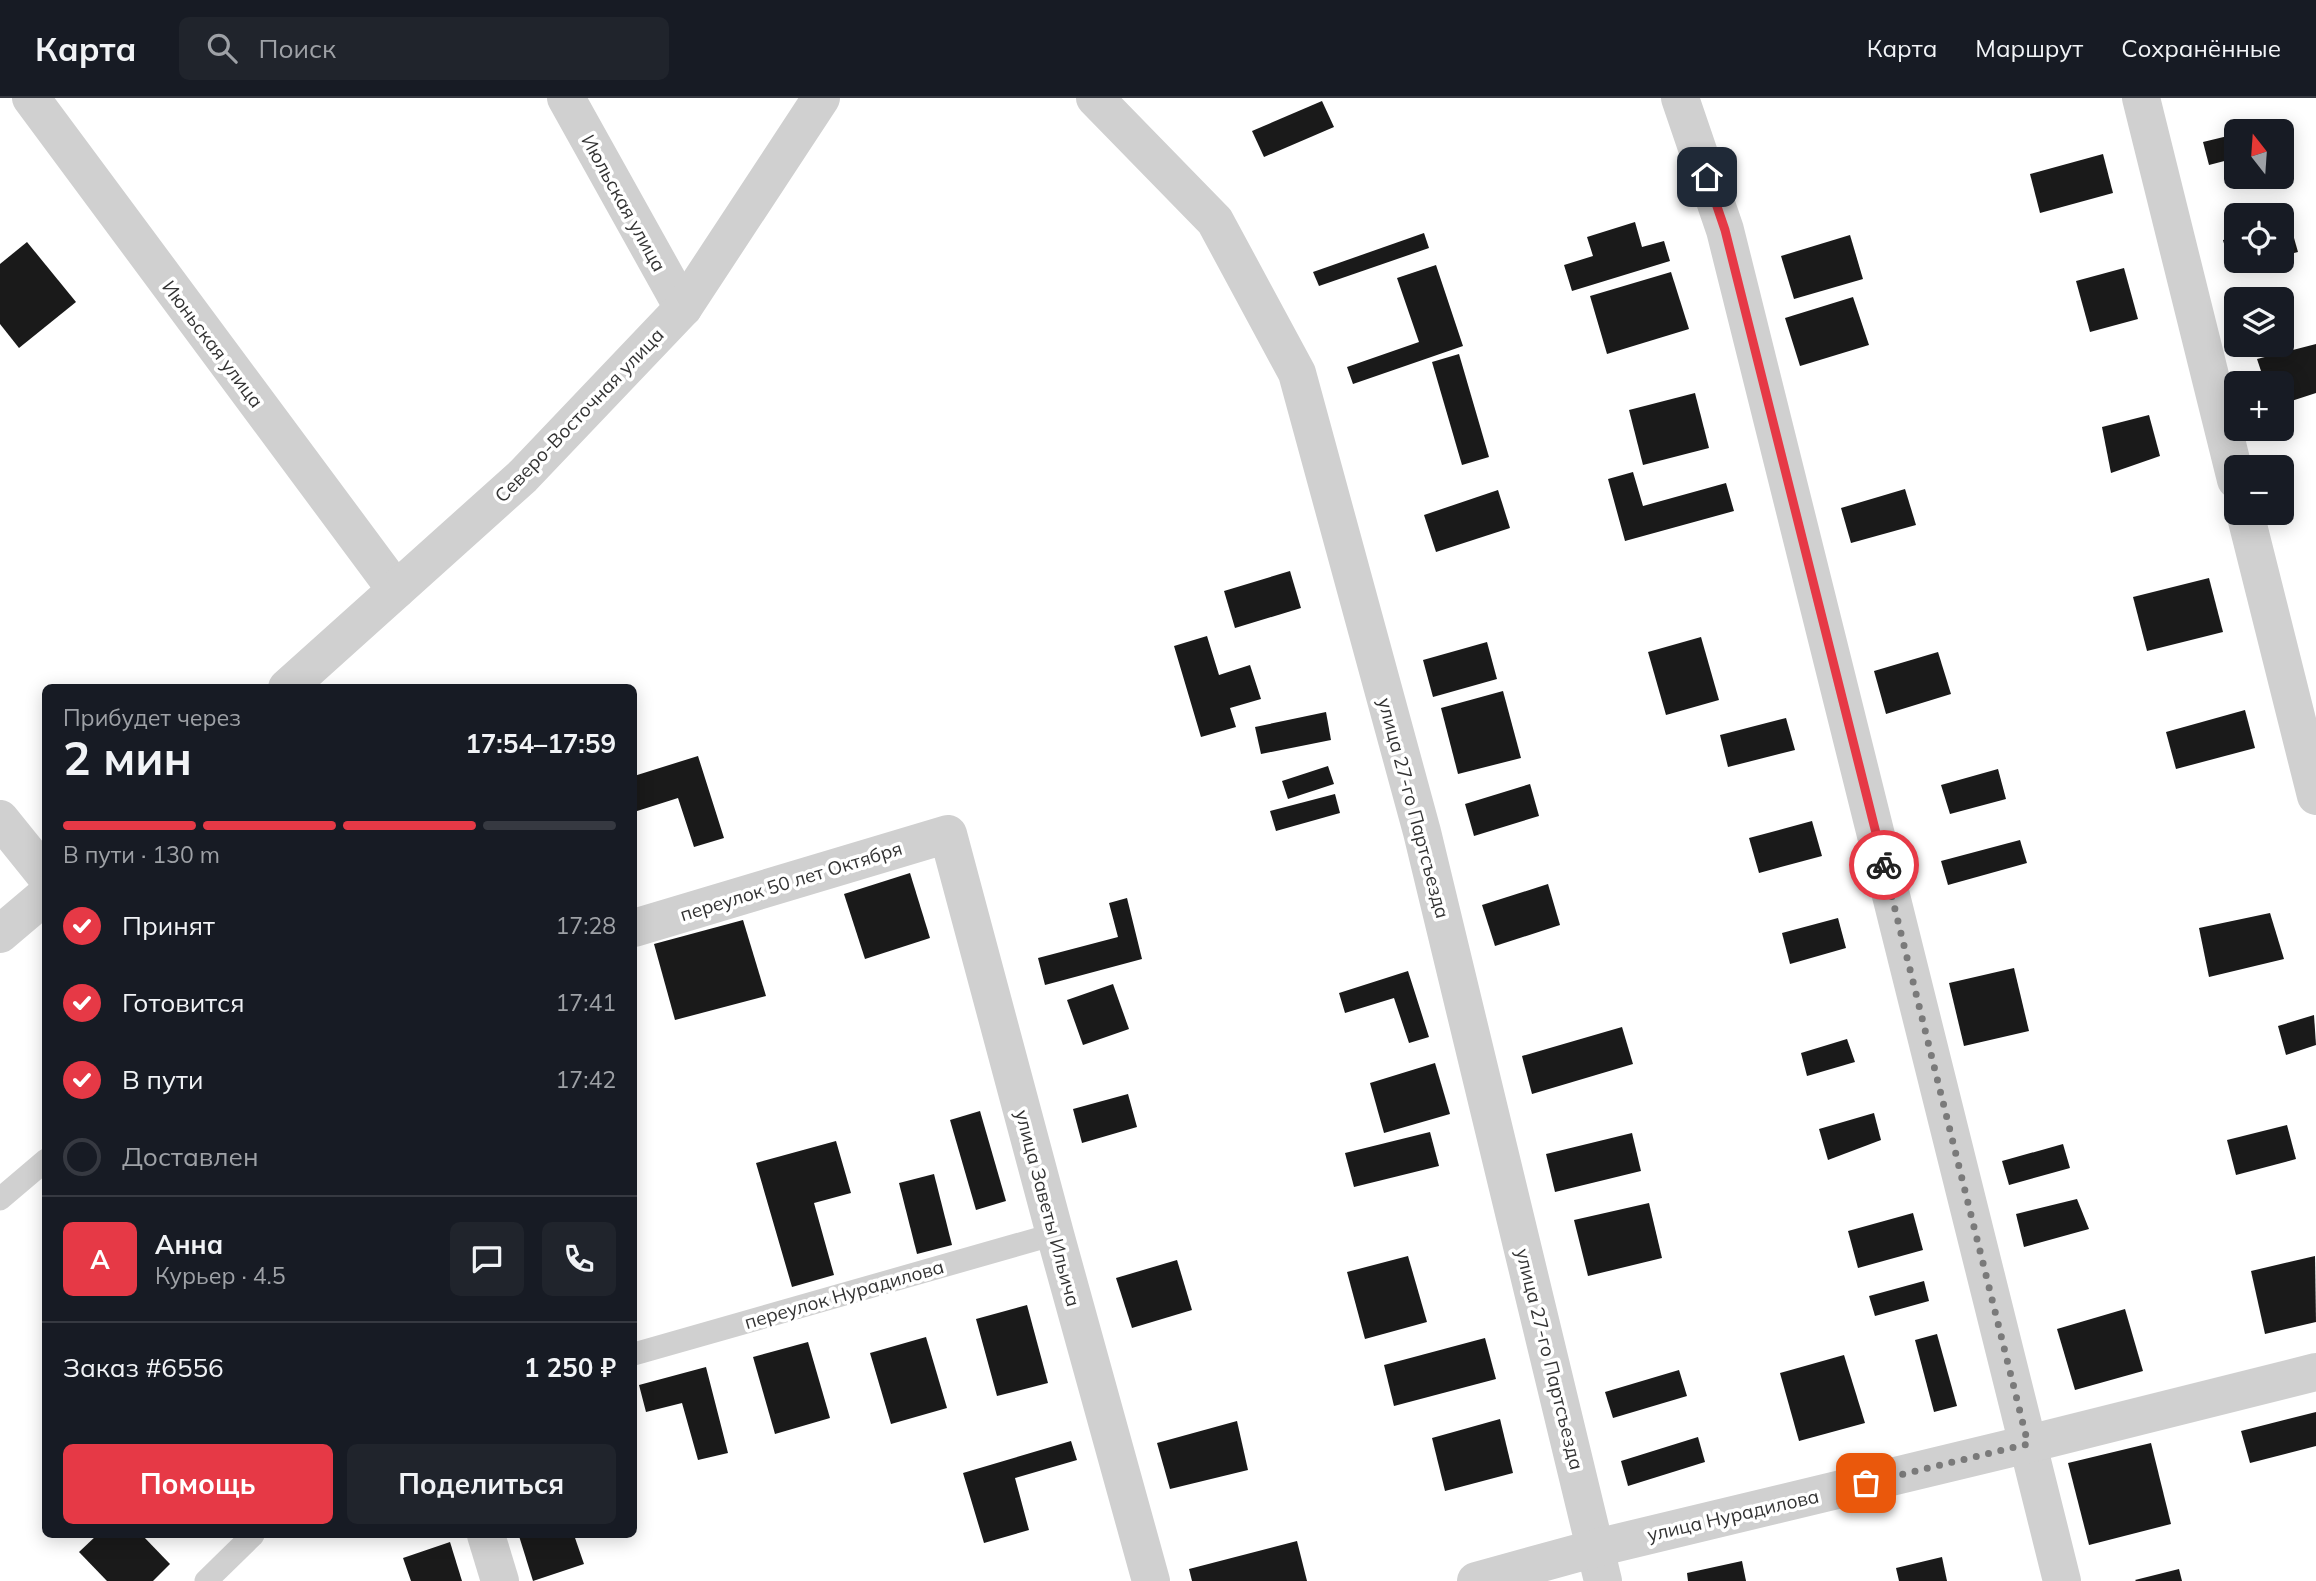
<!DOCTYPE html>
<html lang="ru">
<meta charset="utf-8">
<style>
body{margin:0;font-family:Mulish,sans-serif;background:#20242c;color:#f1f3f6;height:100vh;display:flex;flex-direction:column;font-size:26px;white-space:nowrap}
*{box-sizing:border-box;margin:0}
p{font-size:23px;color:#9ea1a6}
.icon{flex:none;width:38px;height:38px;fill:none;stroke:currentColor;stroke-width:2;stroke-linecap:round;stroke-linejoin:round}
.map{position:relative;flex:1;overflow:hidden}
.details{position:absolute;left:42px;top:586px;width:595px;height:854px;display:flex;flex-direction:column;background:#171b24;border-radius:10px;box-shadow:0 4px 18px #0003}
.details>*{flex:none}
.needle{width:46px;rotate:343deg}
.controls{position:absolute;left:2224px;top:21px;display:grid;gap:14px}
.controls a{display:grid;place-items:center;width:70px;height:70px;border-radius:10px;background:#171b24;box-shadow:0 4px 18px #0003;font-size:35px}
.pin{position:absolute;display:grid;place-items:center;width:60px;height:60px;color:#fff;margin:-30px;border-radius:14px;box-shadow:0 4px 10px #0006}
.courier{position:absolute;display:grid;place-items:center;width:70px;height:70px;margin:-35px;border:5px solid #e63946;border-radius:50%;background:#fff;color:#222;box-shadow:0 2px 9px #0007}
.summary em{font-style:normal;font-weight:700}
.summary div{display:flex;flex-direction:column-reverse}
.summary{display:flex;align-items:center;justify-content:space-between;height:119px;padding:0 21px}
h1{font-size:46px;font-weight:700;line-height:52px}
.bar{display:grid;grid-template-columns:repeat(4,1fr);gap:10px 7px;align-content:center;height:84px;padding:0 21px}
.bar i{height:9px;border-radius:5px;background:#363941}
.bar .selected{background:#e63946}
.bar p{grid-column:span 4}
.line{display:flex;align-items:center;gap:18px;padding:0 21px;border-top:2px solid #363941}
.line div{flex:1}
.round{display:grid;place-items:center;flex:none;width:74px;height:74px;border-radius:10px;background:#20242c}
ol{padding:0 21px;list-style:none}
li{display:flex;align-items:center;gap:21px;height:77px}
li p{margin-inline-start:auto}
li .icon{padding:7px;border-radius:50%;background:#e63946;color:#fff;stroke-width:4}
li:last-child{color:#9ea1a6}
li i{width:38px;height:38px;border:4px solid #363941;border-radius:50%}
.cta{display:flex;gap:14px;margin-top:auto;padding:14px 21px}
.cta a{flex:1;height:80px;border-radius:10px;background:#e63946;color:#fff;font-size:28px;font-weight:700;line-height:80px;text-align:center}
.cta a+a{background:#20242c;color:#f1f3f6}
header{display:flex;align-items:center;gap:42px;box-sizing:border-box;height:98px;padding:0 35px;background:#171b24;border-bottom:2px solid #363941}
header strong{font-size:33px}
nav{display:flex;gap:38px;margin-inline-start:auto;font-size:24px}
.search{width:490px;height:63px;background:#20242c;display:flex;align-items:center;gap:18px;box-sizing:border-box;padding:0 24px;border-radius:10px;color:#9ea1a6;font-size:26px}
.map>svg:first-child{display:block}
.building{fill:#1a1a1a}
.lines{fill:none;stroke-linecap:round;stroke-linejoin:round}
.service{stroke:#d0d0d0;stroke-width:23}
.minor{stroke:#d0d0d0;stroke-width:38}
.tertiary{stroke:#d0d0d0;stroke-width:38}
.done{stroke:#7a7a7a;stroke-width:7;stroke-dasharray:0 12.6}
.route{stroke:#e63946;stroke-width:9}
.labels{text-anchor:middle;stroke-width:7;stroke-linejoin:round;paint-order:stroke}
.street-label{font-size:19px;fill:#333;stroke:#fff}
</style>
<header>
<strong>Карта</strong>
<div class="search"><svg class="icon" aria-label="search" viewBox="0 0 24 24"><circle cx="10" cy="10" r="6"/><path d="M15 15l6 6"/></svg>Поиск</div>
<nav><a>Карта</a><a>Маршрут</a><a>Сохранённые</a></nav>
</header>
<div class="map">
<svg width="2316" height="1483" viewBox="0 0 2316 1483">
<rect width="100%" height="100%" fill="#fff"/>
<g class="building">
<path d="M1322 3 1334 29 1264 59 1252 33Z"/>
<path d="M2236 36V60L2209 67 2203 44Z"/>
<path d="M2103 56 2113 95 2040 115 2030 76Z"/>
<path d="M1635 124 1642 149 1664 143 1670 163 1572 193 1564 167 1593 158 1587 139Z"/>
<path d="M2290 126 2298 154 2282 158V128Z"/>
<path d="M1424 135 1429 150 1319 188 1313 174Z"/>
<path d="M1850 137 1863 181 1794 201 1781 158Z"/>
<path d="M2236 139V163L2259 164 2231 171 2223 142Z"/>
<path d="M27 144 76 204 19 250 0 226V166Z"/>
<path d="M1436 167 1463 248 1353 286 1347 269 1419 244 1397 180Z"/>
<path d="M2124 170 2138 221 2090 234 2076 183Z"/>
<path d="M1671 174 1689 231 1607 256 1590 198Z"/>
<path d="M1853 199 1869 247 1800 268 1785 220Z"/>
<path d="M2316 246V295L2282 306V285H2265L2257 261Z"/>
<path d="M1459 256 1489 359 1462 367 1432 264Z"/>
<path d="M1695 295 1709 350 1643 367 1629 312Z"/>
<path d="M2149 317 2160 358 2111 375 2102 329Z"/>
<path d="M1633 374 1643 408 1726 385 1734 413 1625 443 1608 381Z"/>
<path d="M1905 391 1916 427 1851 445 1841 410Z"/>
<path d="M1498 392 1510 430 1436 454 1424 417Z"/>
<path d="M1290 473 1301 510 1235 530 1224 493Z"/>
<path d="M2209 480 2223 534 2147 553 2133 499Z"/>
<path d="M1207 538 1219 577 1250 567 1261 601 1230 610 1236 629 1201 639 1174 548Z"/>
<path d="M1701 539 1719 602 1666 617 1648 554Z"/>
<path d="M1487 544 1497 581 1433 599 1423 562Z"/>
<path d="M1938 554 1951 596 1886 616 1874 573Z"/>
<path d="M1503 593 1521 660 1458 676 1441 610Z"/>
<path d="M2245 612 2255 650 2176 671 2166 634Z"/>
<path d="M1326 614 1331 642 1261 656 1255 629Z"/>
<path d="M1786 620 1795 652 1728 669 1720 637Z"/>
<path d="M698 658 724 740 694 749 678 700 634 714V678Z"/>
<path d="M1328 668 1334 686 1288 701 1282 683Z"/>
<path d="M1998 671 2006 701 1950 716 1941 687Z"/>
<path d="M1530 686 1539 718 1474 738 1465 706Z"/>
<path d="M1335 696 1340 715 1276 733 1270 713Z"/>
<path d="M1812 723 1822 758 1759 775 1749 740Z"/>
<path d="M2020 742 2027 765 1948 787 1941 763Z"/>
<path d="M910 775 930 840 865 861 844 796Z"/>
<path d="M1548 786 1560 827 1495 848 1482 807Z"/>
<path d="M1127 800 1142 861 1045 887 1038 860 1118 839 1109 805Z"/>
<path d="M2270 815 2284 861 2209 879 2199 830Z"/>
<path d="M1838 820 1846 850 1790 866 1782 835Z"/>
<path d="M743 822 766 898 675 922 654 846Z"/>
<path d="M2014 870 2029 933 1964 948 1949 885Z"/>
<path d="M1408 873 1429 939 1409 945 1394 900 1345 915 1339 895Z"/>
<path d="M1113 886 1129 931 1083 947 1067 902Z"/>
<path d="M2314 917 2316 947 2286 957 2278 928Z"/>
<path d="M1622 929 1633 966 1532 996 1522 958Z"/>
<path d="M1847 941 1855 964 1807 978 1801 955Z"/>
<path d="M1435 965 1450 1016 1384 1035 1370 985Z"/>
<path d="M1128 996 1137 1029 1082 1045 1073 1011Z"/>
<path d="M980 1013 1006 1103 976 1112 950 1022Z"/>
<path d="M1874 1015 1881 1042 1828 1062 1819 1031Z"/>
<path d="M2287 1027 2296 1061 2236 1077 2227 1042Z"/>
<path d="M1430 1034 1439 1068 1354 1089 1345 1055Z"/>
<path d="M1632 1035 1641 1073 1555 1094 1546 1056Z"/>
<path d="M836 1043 851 1095 814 1105 834 1177 792 1189 756 1065Z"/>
<path d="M2063 1046 2070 1070 2009 1087 2002 1063Z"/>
<path d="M934 1076 952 1147 917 1156 899 1085Z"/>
<path d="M2077 1101 2089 1131 2024 1149 2016 1116Z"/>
<path d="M1649 1105 1662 1160 1588 1178 1574 1122Z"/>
<path d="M1913 1115 1923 1152 1858 1170 1848 1133Z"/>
<path d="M1408 1158 1427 1224 1365 1241 1347 1174Z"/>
<path d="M2315 1158 2316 1224 2265 1236 2251 1173Z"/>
<path d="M1177 1162 1192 1212 1132 1230 1116 1180Z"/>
<path d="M1924 1183 1929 1203 1875 1218 1869 1198Z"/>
<path d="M1027 1207 1048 1285 997 1298 976 1221Z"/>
<path d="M2125 1211 2143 1273 2075 1292 2057 1231Z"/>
<path d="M1937 1236 1957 1308 1934 1314 1915 1242Z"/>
<path d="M926 1239 947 1310 891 1326 870 1255Z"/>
<path d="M1485 1240 1496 1281 1394 1308 1384 1267Z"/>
<path d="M808 1244 830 1320 775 1336 753 1259Z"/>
<path d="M1844 1257 1865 1325 1799 1343 1780 1275Z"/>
<path d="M706 1269 728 1355 698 1362 682 1305 646 1314 639 1287Z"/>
<path d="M1679 1272 1687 1298 1613 1320 1605 1294Z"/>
<path d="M2316 1314V1348L2250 1365 2241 1333Z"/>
<path d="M1500 1321 1513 1375 1445 1393 1432 1340Z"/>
<path d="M1237 1323 1248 1372 1170 1391 1157 1345Z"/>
<path d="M1698 1339 1705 1364 1628 1388 1621 1363Z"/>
<path d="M1071 1343 1077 1362 1015 1380 1029 1432 984 1445 963 1375Z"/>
<path d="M2151 1345 2171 1426 2089 1447 2068 1365Z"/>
<path d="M97 1437H142L170 1466 153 1483H107L79 1454Z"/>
<path d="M523 1437H574L584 1466 533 1483 519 1438Z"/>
<path d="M1297 1443 1307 1483H1192L1189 1471Z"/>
<path d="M450 1444 462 1483H411L403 1460Z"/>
<path d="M1942 1459 1947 1483H1899L1896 1470Z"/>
<path d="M1742 1463 1746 1483H1688L1687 1475Z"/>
<path d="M2179 1471 2182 1483H2136L2135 1482Z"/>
</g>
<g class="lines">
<g class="service">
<path d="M0 1101 46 1062"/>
<path d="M634 1256 1055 1136"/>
<path d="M206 1483 253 1437"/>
</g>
<g class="minor">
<path d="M31 0 396 492"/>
<path d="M566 0 683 210"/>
<path d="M1095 0 1215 123 1297 275 1422 734 1603 1483"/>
<path d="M1680 0 1725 132 2062 1483"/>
<path d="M2141 0 2236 382"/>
<path d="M2245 415 2316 698"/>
<path d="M0 721 46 778"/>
<path d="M634 830 948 736 1055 1136 1151 1483"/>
<path d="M486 1437 500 1483"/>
</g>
<g class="tertiary">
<path d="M287 590 523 378 683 210 821 0"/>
<path d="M0 836 46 797"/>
<path d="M1476 1483 1596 1450 2028 1346 2316 1274"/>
</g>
</g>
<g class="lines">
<path class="done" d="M1866 1385 2028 1346 1884 767"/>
<path class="route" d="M1707 79 1725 132 1884 767"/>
</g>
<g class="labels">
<g class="street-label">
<text transform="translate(624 105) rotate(61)" y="7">Июльская улица</text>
<text transform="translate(213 246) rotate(53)" y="7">Июньская улица</text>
<text transform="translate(579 317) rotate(-46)" y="7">Северо-Восточная улица</text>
<text transform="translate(1414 710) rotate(75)" y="7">улица 27-го Партсъезда</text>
<text transform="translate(791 783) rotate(-17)" y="7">переулок 50 лет Октября</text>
<text transform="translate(1048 1110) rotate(75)" y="7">улица Заветы Ильича</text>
<text transform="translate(844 1196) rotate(-16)" y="7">переулок Нурадилова</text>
<text transform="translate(1550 1261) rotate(76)" y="7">улица 27-го Партсъезда</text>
<text transform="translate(1733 1417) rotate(-13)" y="7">улица Нурадилова</text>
</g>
</g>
</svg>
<div class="controls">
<a><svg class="needle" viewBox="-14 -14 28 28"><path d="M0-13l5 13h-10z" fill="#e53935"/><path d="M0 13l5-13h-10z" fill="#9ea1a6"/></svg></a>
<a><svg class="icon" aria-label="locate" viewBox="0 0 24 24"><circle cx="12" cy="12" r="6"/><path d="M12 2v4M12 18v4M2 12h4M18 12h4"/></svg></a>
<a><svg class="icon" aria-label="layers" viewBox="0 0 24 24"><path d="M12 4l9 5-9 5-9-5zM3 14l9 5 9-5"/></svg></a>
<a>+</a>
<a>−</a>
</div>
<div class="pin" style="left:1866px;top:1385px;background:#ea580c"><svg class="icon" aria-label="bag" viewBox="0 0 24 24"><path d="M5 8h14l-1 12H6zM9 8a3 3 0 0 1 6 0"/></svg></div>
<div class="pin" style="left:1707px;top:79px;background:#1f2937"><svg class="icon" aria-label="home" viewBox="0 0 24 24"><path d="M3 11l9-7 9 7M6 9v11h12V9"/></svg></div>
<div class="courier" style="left:1884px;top:767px"><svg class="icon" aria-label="bike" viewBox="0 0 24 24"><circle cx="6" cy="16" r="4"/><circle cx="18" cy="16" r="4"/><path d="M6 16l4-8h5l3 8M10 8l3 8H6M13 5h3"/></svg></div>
<section class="details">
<div class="summary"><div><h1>2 мин</h1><p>Прибудет через</p></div><em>17:54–17:59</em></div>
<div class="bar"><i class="selected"></i><i class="selected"></i><i class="selected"></i><i></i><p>В пути · 130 m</p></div>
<ol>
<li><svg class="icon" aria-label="check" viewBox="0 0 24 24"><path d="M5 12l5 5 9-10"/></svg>Принят<p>17:28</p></li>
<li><svg class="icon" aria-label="check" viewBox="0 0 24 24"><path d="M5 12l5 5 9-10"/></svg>Готовится<p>17:41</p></li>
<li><svg class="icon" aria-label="check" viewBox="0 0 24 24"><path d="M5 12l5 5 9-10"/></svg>В пути<p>17:42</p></li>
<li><i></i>Доставлен</li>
</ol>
<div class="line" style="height:126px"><b class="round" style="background:#e63946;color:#fff">А</b><div><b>Анна</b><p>Курьер · 4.5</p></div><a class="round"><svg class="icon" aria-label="chat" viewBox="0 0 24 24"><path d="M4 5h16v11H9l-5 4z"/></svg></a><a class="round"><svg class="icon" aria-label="phone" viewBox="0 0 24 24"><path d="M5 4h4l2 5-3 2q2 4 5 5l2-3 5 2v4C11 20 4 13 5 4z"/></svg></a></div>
<div class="line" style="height:91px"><div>Заказ #6556</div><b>1 250 ₽</b></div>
<div class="cta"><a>Помощь</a><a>Поделиться</a></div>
</section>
</div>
